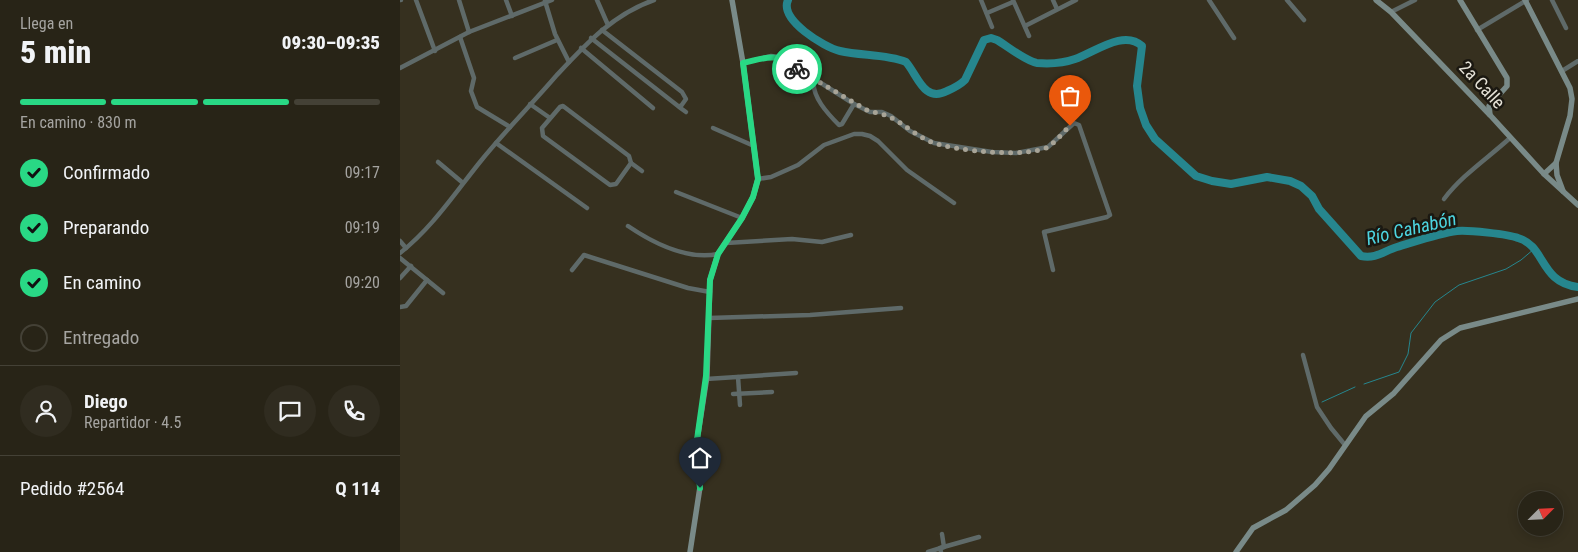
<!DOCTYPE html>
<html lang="es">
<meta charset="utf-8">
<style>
body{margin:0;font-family:"Roboto Condensed",sans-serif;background:#302c20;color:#f1f3f6;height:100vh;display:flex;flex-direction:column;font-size:19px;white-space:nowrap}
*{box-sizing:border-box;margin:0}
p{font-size:16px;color:#a5a4a1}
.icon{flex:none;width:28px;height:28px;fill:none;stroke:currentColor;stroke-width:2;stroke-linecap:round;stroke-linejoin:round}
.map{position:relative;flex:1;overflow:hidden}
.drawer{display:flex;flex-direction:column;background:#282417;width:400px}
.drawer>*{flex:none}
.needle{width:32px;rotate:66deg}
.fabs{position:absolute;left:1118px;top:491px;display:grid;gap:10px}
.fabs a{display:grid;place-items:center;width:45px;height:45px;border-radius:50%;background:#282417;box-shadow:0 2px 12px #0003,0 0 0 1px #444136;font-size:25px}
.pin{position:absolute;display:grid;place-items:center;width:42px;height:42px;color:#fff;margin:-51px -21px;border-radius:50% 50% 50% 0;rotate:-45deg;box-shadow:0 0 5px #0007}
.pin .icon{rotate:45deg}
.courier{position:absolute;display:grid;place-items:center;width:50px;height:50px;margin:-25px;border:4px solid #29d885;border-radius:50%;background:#fff;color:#222;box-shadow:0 1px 6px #0007}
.overview em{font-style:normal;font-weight:800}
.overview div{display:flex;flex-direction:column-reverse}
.overview{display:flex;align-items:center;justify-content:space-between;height:85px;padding:0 20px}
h1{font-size:32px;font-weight:800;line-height:38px}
.bar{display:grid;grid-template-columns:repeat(4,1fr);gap:8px 5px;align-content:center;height:60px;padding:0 20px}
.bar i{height:6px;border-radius:4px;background:#444136}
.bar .active{background:#29d885}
.bar p{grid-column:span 4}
.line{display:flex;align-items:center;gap:12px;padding:0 20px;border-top:1px solid #444136}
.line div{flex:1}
.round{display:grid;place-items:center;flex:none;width:52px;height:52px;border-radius:26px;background:#302c20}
ol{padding:0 20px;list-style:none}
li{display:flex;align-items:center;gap:15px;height:55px}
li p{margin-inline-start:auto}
li .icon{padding:5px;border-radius:50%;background:#29d885;color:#111;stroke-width:4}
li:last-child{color:#a5a4a1}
li i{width:28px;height:28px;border:2px solid #444136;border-radius:50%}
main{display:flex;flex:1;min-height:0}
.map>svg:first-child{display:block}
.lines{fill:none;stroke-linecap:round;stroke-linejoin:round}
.stream{stroke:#26868e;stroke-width:1}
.river{stroke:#26868e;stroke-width:8}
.minor{stroke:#5f6a69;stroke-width:4.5}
.secondary{stroke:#798a88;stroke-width:5.5}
.done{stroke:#a8a497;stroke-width:5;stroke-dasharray:0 9}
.route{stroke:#29d885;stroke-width:6}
.labels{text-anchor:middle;stroke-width:5;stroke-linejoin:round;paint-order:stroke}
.street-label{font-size:18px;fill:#e6e2d7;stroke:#1b1811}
.water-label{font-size:19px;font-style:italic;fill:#4dd5e1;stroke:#1b1811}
</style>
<main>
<section class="drawer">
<div class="overview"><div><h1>5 min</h1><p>Llega en</p></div><em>09:30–09:35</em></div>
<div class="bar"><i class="active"></i><i class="active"></i><i class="active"></i><i></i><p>En camino · 830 m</p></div>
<ol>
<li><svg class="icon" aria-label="check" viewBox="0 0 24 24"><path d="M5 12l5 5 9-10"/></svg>Confirmado<p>09:17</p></li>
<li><svg class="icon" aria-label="check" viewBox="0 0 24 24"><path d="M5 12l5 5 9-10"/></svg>Preparando<p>09:19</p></li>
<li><svg class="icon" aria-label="check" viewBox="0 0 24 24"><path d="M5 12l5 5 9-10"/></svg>En camino<p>09:20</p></li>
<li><i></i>Entregado</li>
</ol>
<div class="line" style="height:90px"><a class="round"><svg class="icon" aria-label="person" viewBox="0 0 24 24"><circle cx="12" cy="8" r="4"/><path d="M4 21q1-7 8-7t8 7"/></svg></a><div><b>Diego</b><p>Repartidor · 4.5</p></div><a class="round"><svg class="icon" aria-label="chat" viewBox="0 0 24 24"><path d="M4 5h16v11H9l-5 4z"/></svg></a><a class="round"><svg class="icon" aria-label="phone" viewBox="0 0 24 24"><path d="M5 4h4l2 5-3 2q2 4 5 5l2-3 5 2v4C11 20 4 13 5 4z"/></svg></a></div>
<div class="line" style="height:65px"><div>Pedido #2564</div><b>Q 114</b></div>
</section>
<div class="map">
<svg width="1178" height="552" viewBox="0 0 1178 552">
<rect width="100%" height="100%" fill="#36301f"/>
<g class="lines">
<g class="stream">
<path d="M964 384 999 372 1008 354 1011 333 1035 302 1059 285 1106 269 1121 260 1134 249"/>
<path d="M922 402 955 387"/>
</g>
<path class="river" d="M388 0C379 20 424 47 440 51 461 56 486 54 506 62 518 76 524 103 547 91 554 88 560 85 565 80L584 40 591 38 597 40C607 46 627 62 637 63 650 64 664 63 675 59 695 52 724 29 742 46L737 86 740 108 746 125 755 139 796 176 812 181 831 184 867 177 890 181 901 186 912 196 919 209 961 256C976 259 984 251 997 247 1014 242 1040 233 1057 231 1068 230 1108 234 1118 238 1146 246 1139 282 1178 287"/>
<g class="minor">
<path d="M0 0H1"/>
<path d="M16 0 35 51"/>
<path d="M59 0 69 32"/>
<path d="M106 0 112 16"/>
<path d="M197 0 208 25"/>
<path d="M581 0 592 27"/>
<path d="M613 0 629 36"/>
<path d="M653 0 657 9"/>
<path d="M809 0 834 38"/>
<path d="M887 0 904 20"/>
<path d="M1152 0 1166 28"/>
<path d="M145 1 155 34 169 62"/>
<path d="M991 12 1015 0"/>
<path d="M587 13 613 2"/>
<path d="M625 26 676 0"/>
<path d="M1077 30 1127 0"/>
<path d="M60 37 74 78 71 91 77 107 110 127"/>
<path d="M191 38 278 106H281L286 99 282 92 202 30"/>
<path d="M181 48 253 108"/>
<path d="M115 58 157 40"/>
<path d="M343 63 371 56 380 57 454 104 442 124 439 125C428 114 411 96 414 80"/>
<path d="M0 68 69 32 152 0"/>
<path d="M1162 71 1178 61"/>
<path d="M130 104 150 118"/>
<path d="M454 104 470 112H482L491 116 510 131 534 143 592 152 616 153 648 147 674 123 679 125 710 215 707 217 644 232 653 270"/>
<path d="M163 106 229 156 231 163 216 184 210 185 143 136 142 128 160 107Z"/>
<path d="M279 107 286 112"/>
<path d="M313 128 354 146"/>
<path d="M96 143 187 208"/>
<path d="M38 162 63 183"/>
<path d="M231 163 242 171"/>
<path d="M358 179 371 177 398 165 424 145 454 134H462L470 136 478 141 507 170 554 203"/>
<path d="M276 192 342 218"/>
<path d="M1044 199C1062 175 1088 158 1110 138"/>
<path d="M228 226C253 243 287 260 318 254"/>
<path d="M0 241 6 248"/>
<path d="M326 243 392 239 422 242 451 235"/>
<path d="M0 253C32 228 55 193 80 162 104 132 131 105 156 76 185 45 213 14 254 0"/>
<path d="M0 258 43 293"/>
<path d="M172 270 184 255 288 288 310 292"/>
<path d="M0 278 11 266"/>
<path d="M0 307 6 306 27 280"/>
<path d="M309 318 410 315 501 308"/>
<path d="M903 355 917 407 931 428 945 445"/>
<path d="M338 377 340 405"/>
<path d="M306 379 396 373"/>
<path d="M333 394 372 392"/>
<path d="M528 552 544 547 542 534"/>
<path d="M541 552 540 548 579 537"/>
</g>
<g class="secondary">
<path d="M976 0 991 12 1090 115 1144 174 1178 205"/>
<path d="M1060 0 1107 78V86L1089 106 1090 115"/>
<path d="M1125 0 1170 88 1172 99 1170 116 1156 163 1157 175 1163 191"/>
<path d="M1144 174 1156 163"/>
<path d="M290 552 300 487 296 447 307 376 310 280 318 254 342 218 353 197 358 179 343 63 332 0"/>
<path d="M836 552 853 528 886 510 915 485 929 469 966 416 994 393 1041 340 1060 328 1178 299"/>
</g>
</g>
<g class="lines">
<path class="done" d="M397 69 470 112C496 113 511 135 534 143 557 151 627 158 648 147 656 142 663 132 670 126"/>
<path class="route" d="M300 488 296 447 306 376 310 280 318 254 342 218 353 197 358 179 343 63C370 57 374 52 397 69"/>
</g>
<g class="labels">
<g class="street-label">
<text transform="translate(1082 85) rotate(47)" y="6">2a Calle</text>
</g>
<g class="water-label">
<text transform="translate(1011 228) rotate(-13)" y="7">Río Cahabón</text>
</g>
</g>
</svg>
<div class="fabs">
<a><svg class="needle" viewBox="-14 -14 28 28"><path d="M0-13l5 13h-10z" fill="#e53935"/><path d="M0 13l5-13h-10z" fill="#a5a4a1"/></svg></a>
</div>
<div class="pin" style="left:670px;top:126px;background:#ea580c"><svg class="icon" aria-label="bag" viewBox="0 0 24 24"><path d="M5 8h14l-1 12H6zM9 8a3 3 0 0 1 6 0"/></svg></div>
<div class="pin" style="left:300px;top:488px;background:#1f2937"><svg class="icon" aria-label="home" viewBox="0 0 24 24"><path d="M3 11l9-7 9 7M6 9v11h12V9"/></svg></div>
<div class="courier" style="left:397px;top:69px"><svg class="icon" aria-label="bike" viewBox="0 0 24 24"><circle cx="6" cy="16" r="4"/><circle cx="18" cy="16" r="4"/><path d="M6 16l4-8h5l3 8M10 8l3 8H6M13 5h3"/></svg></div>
</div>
</main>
